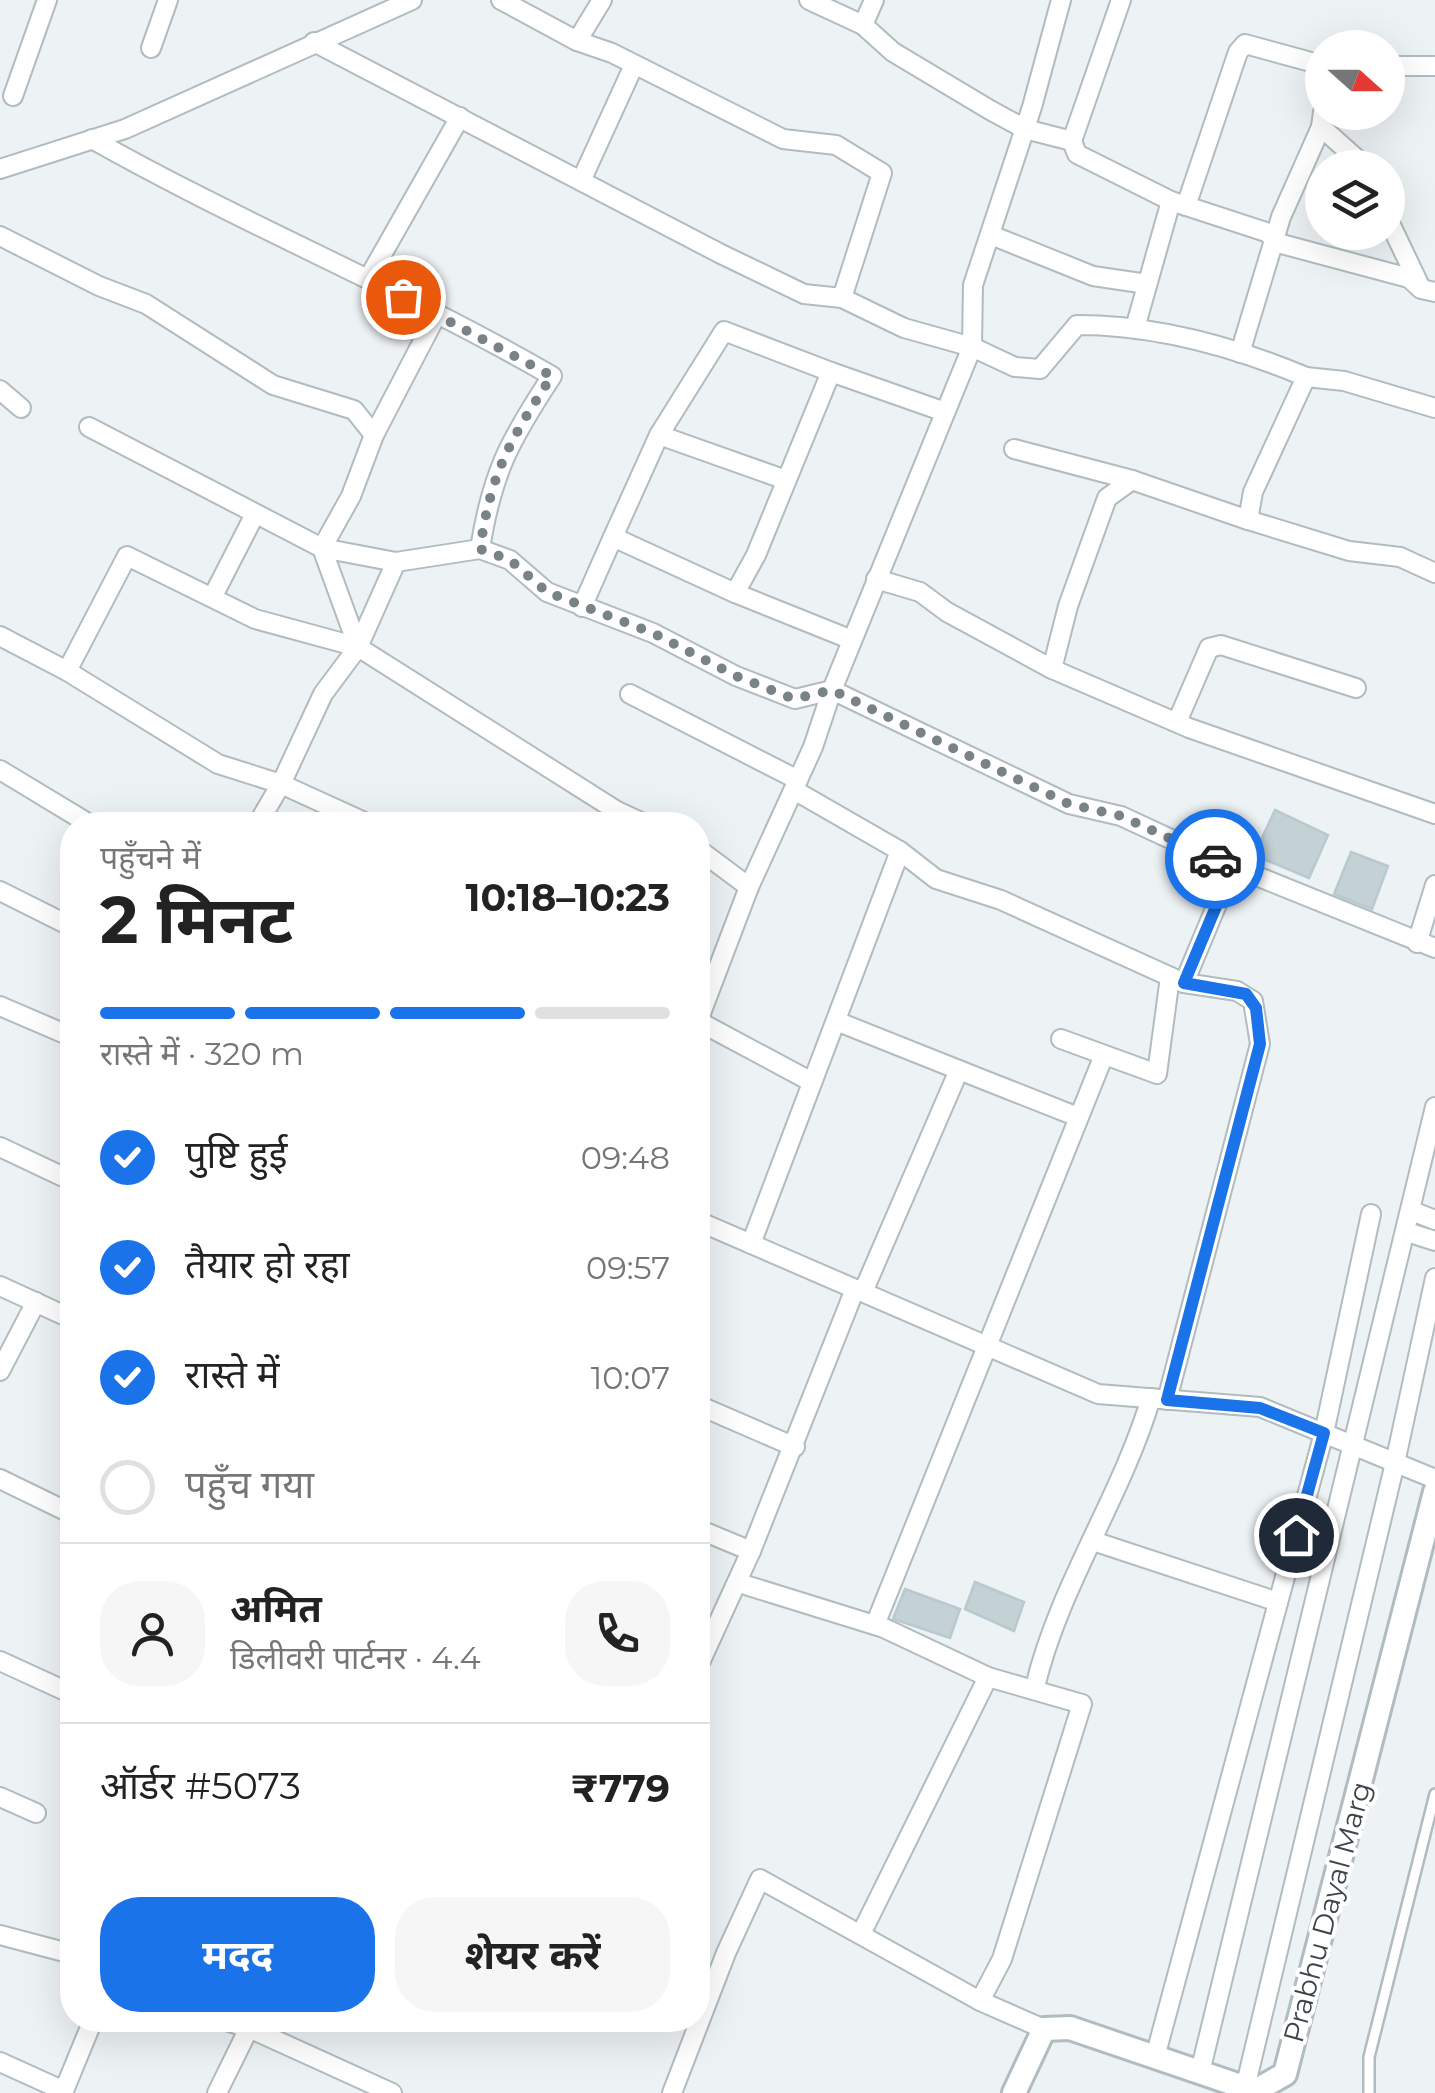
<!DOCTYPE html>
<html lang="hi">
<meta charset="utf-8">
<style>
body{margin:0;font-family:Montserrat,"Noto Sans Devanagari",sans-serif;background:#f6f6f6;color:#222;height:100vh;display:flex;flex-direction:column;font-size:38px;white-space:nowrap}
*{box-sizing:border-box;margin:0}
p{font-size:32px;color:#767676}
.icon{flex:none;width:55px;height:55px;fill:none;stroke:currentColor;stroke-width:2;stroke-linecap:round;stroke-linejoin:round}
.map{position:relative;flex:1;overflow:hidden}
.drawer{position:absolute;left:60px;top:812px;width:650px;height:1220px;display:flex;flex-direction:column;background:#fff;border-radius:40px;box-shadow:0 10px 40px #0002}
.drawer>*{flex:none}
.needle{width:65px;rotate:111deg}
.buttons{position:absolute;left:1305px;top:30px;display:grid;gap:20px}
.buttons a{display:grid;place-items:center;width:100px;height:100px;border-radius:50%;background:#fff;box-shadow:0 10px 40px #0002;font-size:50px}
.pin{position:absolute;display:grid;place-items:center;width:85px;height:85px;color:#fff;margin:-42px;border:5px solid #fff;border-radius:50%;box-shadow:0 2px 10px #0007}
.courier{position:absolute;display:grid;place-items:center;width:100px;height:100px;margin:-50px;border:8px solid #1a73e8;border-radius:50%;background:#fff;color:#222;box-shadow:0 2px 12px #0007}
.summary em{font-style:normal;font-weight:700}
.summary div{display:flex;flex-direction:column-reverse}
.summary{display:flex;align-items:center;justify-content:space-between;height:170px;padding:0 40px}
h1{font-size:65px;font-weight:700;line-height:75px}
.bar{display:grid;grid-template-columns:repeat(4,1fr);gap:15px 10px;align-content:center;height:120px;padding:0 40px}
.bar i{height:12px;border-radius:8px;background:#e0e0e0}
.bar .selected{background:#1a73e8}
.bar p{grid-column:span 4}
.line{display:flex;align-items:center;gap:25px;padding:0 40px;border-top:2px solid #e0e0e0}
.line div{flex:1}
.round{display:grid;place-items:center;flex:none;width:105px;height:105px;border-radius:40px;background:#f6f6f6}
ol{padding:0 40px;list-style:none}
li{display:flex;align-items:center;gap:30px;height:110px}
li p{margin-inline-start:auto}
li .icon{padding:10px;border-radius:50%;background:#1a73e8;color:#fff;stroke-width:4}
li:last-child{color:#767676}
li i{width:55px;height:55px;border:5px solid #e0e0e0;border-radius:50%}
.primary-button{display:flex;gap:20px;margin-top:auto;padding:20px 40px}
.primary-button a{flex:1;height:115px;border-radius:40px;background:#1a73e8;color:#fff;font-size:40px;font-weight:700;line-height:115px;text-align:center}
.primary-button a+a{background:#f6f6f6;color:#222}
.map>svg:first-child{display:block}
.building{fill:#c4d1d5;stroke:#b8cacf;stroke-width:2.5}
.lines{fill:none;stroke-linecap:round;stroke-linejoin:round}
.service-casing{stroke:#b0bcbf;stroke-width:14}
.minor-casing{stroke:#b0bcbf;stroke-width:22}
.tertiary-casing{stroke:#b0bcbf;stroke-width:28}
.service{stroke:#fff;stroke-width:9}
.minor{stroke:#fff;stroke-width:18}
.tertiary{stroke:#fff;stroke-width:22}
.done{stroke:#798285;stroke-width:10;stroke-dasharray:0 18}
.route{stroke:#1a73e8;stroke-width:12}
.labels{text-anchor:middle;stroke-width:8;stroke-linejoin:round;paint-order:stroke}
.street-label{font-size:28px;fill:#3b4649;stroke:#fff}
</style>
<div class="map">
<svg width="1435" height="2093" viewBox="0 0 1435 2093">
<rect width="100%" height="100%" fill="#edf2f5"/>
<g class="building">
<path d="M1275 810 1328 835 1309 878 1254 855Z"/>
<path d="M1351 852 1388 866 1372 909 1334 894Z"/>
<path d="M975 1582 1024 1602 1014 1631 965 1609Z"/>
<path d="M905 1589 960 1609 950 1638 893 1619Z"/>
</g>
<g class="lines">
<defs>
<path id="service" d="M1369 2093V2057L1435 1794"/>
<g id="minor">
<path d="M501 0 577 41"/>
<path d="M602 0 577 41 612 53 783 139 836 145 882 173 842 298 904 328 972 347 973 285 1032 107 1061 0"/>
<path d="M809 0 863 25"/>
<path d="M874 0 863 25 893 52 990 110 1025 129 1072 141"/>
<path d="M1121 0 1072 141 1077 154 1171 201 1269 233 1274 242 1409 278 1421 289 1435 292"/>
<path d="M314 42 721 254 804 294 842 298"/>
<path d="M151 48 168 0"/>
<path d="M1388 66H1435"/>
<path d="M13 96 47 0"/>
<path d="M1323 112 1321 127 1367 168"/>
<path d="M92 139C242 224 402 289 552 376 510 440 492 472 480 549"/>
<path d="M0 169 125 129 412 0"/>
<path d="M581 181 634 65"/>
<path d="M1186 206 1238 52 1245 44 1322 65"/>
<path d="M1388 219 1419 284"/>
<path d="M991 235 1093 276 1147 284"/>
<path d="M0 236 99 286 146 304 273 385 354 410 374 435 351 496 322 548"/>
<path d="M368 279 460 117"/>
<path d="M1135 328 1171 201"/>
<path d="M1240 353 1281 217 1321 127"/>
<path d="M1306 377 1344 381 1435 408"/>
<path d="M0 390 21 408"/>
<path d="M89 427 322 548 396 562"/>
<path d="M374 435 437 314"/>
<path d="M659 435 786 480"/>
<path d="M1014 449 1132 480"/>
<path d="M613 537 659 435 724 331 831 372"/>
<path d="M322 548 358 647"/>
<path d="M1435 573 1400 557 1349 551 1248 520 1253 492 1306 377C1235 347 1154 325 1077 325L1040 369 1015 367 972 347 832 690 1069 804 1121 816 1207 856 1435 948"/>
<path d="M876 579 920 592 947 612 1052 669 1068 606 1107 498 1132 480 1248 520"/>
<path d="M735 593 852 640"/>
<path d="M213 596 255 514"/>
<path d="M582 607 613 537 735 593 756 555 831 372 945 412"/>
<path d="M0 636 67 671 218 764 281 784 257 825"/>
<path d="M358 647 396 562 480 549 510 560 547 592 653 633 736 676 795 699 832 690"/>
<path d="M1052 669 1189 728 1435 814"/>
<path d="M67 671 127 556 255 619 358 647"/>
<path d="M630 694 798 780"/>
<path d="M1177 722 1209 648 1221 645 1356 688"/>
<path d="M0 770 91 825"/>
<path d="M371 825 281 784 323 694 358 647 617 811 647 825"/>
<path d="M698 849 749 887"/>
<path d="M900 851 936 879 1001 900 1184 983 1237 991 1253 1001 1260 1044 1167 1400"/>
<path d="M0 891 72 927"/>
<path d="M1417 943 1435 885"/>
<path d="M1184 983 1233 866"/>
<path d="M0 1006 72 1037"/>
<path d="M698 1021 749 887 813 747 832 690"/>
<path d="M698 1021 810 1081"/>
<path d="M836 1021 959 1070"/>
<path d="M1061 1039 1157 1074 1170 977"/>
<path d="M0 1147 72 1181"/>
<path d="M1412 1211 1435 1220"/>
<path d="M698 1221 1098 1394 1260 1407 1435 1479"/>
<path d="M1407 1232 1435 1241"/>
<path d="M751 1244 900 851 794 790"/>
<path d="M0 1286 72 1319"/>
<path d="M863 1292 959 1070 1078 1117"/>
<path d="M0 1371 36 1302"/>
<path d="M698 1405 795 1447"/>
<path d="M0 1479 72 1514"/>
<path d="M698 1529 751 1551 698 1667"/>
<path d="M1093 1541 1278 1602"/>
<path d="M751 1551 855 1289"/>
<path d="M739 1583 884 1628 988 1677 1082 1704 1002 1959 980 2001 1044 2029"/>
<path d="M875 1625 1104 1055"/>
<path d="M0 1661 72 1694"/>
<path d="M1035 1687C1059 1586 1121 1498 1151 1398"/>
<path d="M0 1797 36 1813"/>
<path d="M862 1932 988 1677"/>
<path d="M0 1935 72 1954"/>
<path d="M249 2028 392 2093"/>
<path d="M1155 2057 1324 1433 1371 1214"/>
<path d="M0 2062 64 2091"/>
<path d="M1200 2072 1435 1107"/>
<path d="M1245 2088 1395 1463 1435 1278"/>
<path d="M63 2093 93 2020"/>
<path d="M217 2093 249 2028 223 2020"/>
<path d="M672 2093 726 1953 760 1879 980 2001"/>
</g>
<path id="tertiary" d="M1014 2093 1044 2029 1070 2028 1255 2091 1285 2074 1435 1492"/>
</defs>
<use href="#service" class="service-casing"/>
<use href="#minor" class="minor-casing"/>
<use href="#tertiary" class="tertiary-casing"/>
<use href="#service" class="service"/>
<use href="#minor" class="minor"/>
<use href="#tertiary" class="tertiary"/>
</g>
<g class="lines">
<path class="done" d="M403 297 552 376C510 440 491 472 480 549L510 560 547 592 653 633 736 676 794 699 832 690 1069 804 1121 816 1215 859"/>
<path class="route" d="M1215 859 1233 866 1184 983 1246 994 1256 1008 1260 1044 1167 1400 1260 1408 1324 1433 1296 1535"/>
</g>
<g class="labels">
<g class="street-label">
<text transform="translate(1327 1912) rotate(-75)" y="10">Prabhu Dayal Marg</text>
</g>
</g>
</svg>
<div class="buttons">
<a><svg class="needle" viewBox="-14 -14 28 28"><path d="M0-13l5 13h-10z" fill="#e53935"/><path d="M0 13l5-13h-10z" fill="#767676"/></svg></a>
<a><svg class="icon" aria-label="layers" viewBox="0 0 24 24"><path d="M12 4l9 5-9 5-9-5zM3 14l9 5 9-5"/></svg></a>
</div>
<div class="pin" style="left:403px;top:297px;background:#ea580c"><svg class="icon" aria-label="bag" viewBox="0 0 24 24"><path d="M5 8h14l-1 12H6zM9 8a3 3 0 0 1 6 0"/></svg></div>
<div class="pin" style="left:1296px;top:1535px;background:#1f2937"><svg class="icon" aria-label="home" viewBox="0 0 24 24"><path d="M3 11l9-7 9 7M6 9v11h12V9"/></svg></div>
<div class="courier" style="left:1215px;top:859px"><svg class="icon" aria-label="car" viewBox="0 0 24 24"><path d="M5 17H2v-5l4-1 3-4h7l3 4 3 1v5h-3M9 17h6M6 11h13"/><circle cx="7" cy="17" r="2"/><circle cx="17" cy="17" r="2"/></svg></div>
<section class="drawer">
<div class="summary"><div><h1>2 मिनट</h1><p>पहुँचने में</p></div><em>10:18–10:23</em></div>
<div class="bar"><i class="selected"></i><i class="selected"></i><i class="selected"></i><i></i><p>रास्ते में · 320 m</p></div>
<ol>
<li><svg class="icon" aria-label="check" viewBox="0 0 24 24"><path d="M5 12l5 5 9-10"/></svg>पुष्टि हुई<p>09:48</p></li>
<li><svg class="icon" aria-label="check" viewBox="0 0 24 24"><path d="M5 12l5 5 9-10"/></svg>तैयार हो रहा<p>09:57</p></li>
<li><svg class="icon" aria-label="check" viewBox="0 0 24 24"><path d="M5 12l5 5 9-10"/></svg>रास्ते में<p>10:07</p></li>
<li><i></i>पहुँच गया</li>
</ol>
<div class="line" style="height:180px"><a class="round"><svg class="icon" aria-label="person" viewBox="0 0 24 24"><circle cx="12" cy="8" r="4"/><path d="M4 21q1-7 8-7t8 7"/></svg></a><div><b>अमित</b><p>डिलीवरी पार्टनर · 4.4</p></div><a class="round"><svg class="icon" aria-label="phone" viewBox="0 0 24 24"><path d="M5 4h4l2 5-3 2q2 4 5 5l2-3 5 2v4C11 20 4 13 5 4z"/></svg></a></div>
<div class="line" style="height:130px"><div>ऑर्डर #5073</div><b>₹779</b></div>
<div class="primary-button"><a>मदद</a><a>शेयर करें</a></div>
</section>
</div>
